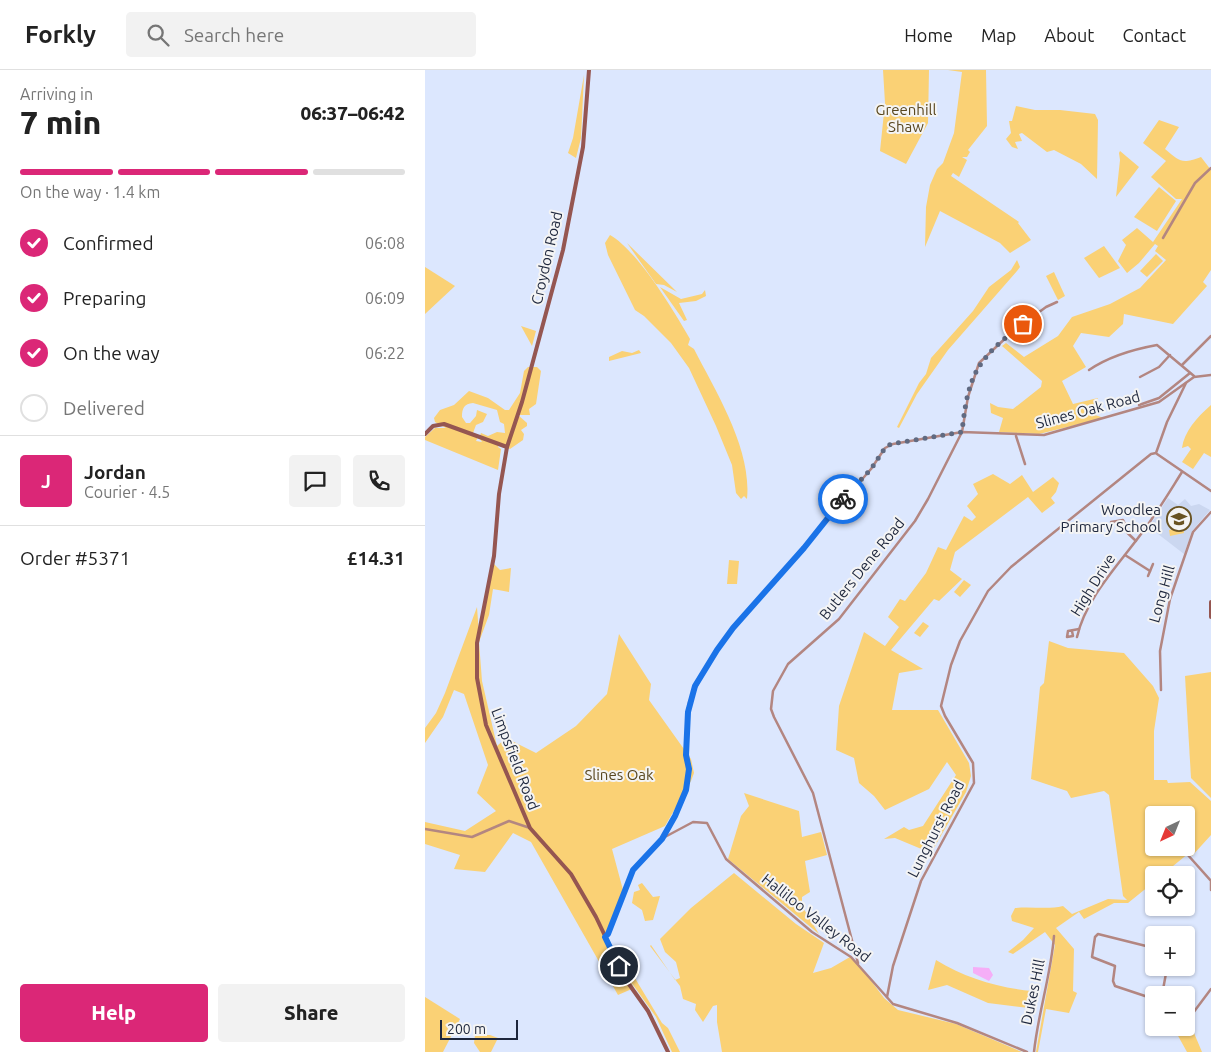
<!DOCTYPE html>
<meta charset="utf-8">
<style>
body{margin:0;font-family:Ubuntu,sans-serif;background:#f2f2f2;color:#222;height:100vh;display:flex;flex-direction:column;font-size:19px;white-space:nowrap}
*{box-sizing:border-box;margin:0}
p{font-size:16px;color:#767676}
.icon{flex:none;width:28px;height:28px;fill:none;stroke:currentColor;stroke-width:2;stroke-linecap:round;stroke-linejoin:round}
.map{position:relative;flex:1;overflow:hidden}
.sheet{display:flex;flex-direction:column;background:#fff;width:425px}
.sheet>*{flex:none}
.needle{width:32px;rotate:223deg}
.controls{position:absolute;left:720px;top:736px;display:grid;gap:10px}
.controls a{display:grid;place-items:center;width:50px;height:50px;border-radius:5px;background:#fff;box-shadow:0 1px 4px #0004;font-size:25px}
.scale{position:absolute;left:15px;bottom:12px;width:78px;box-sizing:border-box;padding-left:5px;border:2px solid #1e273d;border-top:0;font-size:14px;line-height:18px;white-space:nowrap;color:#1e273d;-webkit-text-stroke:4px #f4f4f4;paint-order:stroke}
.pin{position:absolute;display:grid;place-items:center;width:42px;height:42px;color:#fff;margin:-21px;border:2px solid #fff;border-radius:50%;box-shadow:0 1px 5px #0007}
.courier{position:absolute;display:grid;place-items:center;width:50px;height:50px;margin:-25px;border:4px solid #1a73e8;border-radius:50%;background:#fff;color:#222;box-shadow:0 1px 6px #0007}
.overview em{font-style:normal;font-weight:800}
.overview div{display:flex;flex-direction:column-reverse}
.overview{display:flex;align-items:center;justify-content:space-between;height:85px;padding:0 20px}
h1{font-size:32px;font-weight:800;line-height:38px}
.bar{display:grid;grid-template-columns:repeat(4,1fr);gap:8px 5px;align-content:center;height:60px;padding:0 20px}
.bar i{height:6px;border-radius:4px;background:#e0e0e0}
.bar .current{background:#db2777}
.bar p{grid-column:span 4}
.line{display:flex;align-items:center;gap:12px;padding:0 20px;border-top:1px solid #e0e0e0}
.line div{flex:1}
.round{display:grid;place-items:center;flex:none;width:52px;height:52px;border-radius:5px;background:#f2f2f2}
ol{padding:0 20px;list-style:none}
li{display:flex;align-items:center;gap:15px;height:55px}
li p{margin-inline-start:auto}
li .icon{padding:5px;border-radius:50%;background:#db2777;color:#fff;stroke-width:4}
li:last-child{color:#767676}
li i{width:28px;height:28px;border:2px solid #e0e0e0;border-radius:50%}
.button{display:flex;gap:10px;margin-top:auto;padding:10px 20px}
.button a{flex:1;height:58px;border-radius:5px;background:#db2777;color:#fff;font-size:20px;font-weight:800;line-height:58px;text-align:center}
.button a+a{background:#f2f2f2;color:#222}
header{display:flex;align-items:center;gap:30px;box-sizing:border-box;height:70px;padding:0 25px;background:#fff;border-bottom:1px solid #e0e0e0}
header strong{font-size:24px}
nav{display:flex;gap:28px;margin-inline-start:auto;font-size:18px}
.search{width:350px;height:45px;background:#f2f2f2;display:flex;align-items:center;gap:12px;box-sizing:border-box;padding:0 18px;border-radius:5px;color:#767676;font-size:19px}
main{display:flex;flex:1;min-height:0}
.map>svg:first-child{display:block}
.built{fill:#cbd7f0}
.green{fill:#fad175;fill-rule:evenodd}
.water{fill:#f5aef7}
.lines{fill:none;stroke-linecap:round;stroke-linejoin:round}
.street{stroke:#b38681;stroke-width:2.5}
.secondary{stroke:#955651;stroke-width:4}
.done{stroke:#606a81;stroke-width:5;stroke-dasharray:0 9}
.route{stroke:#1a73e8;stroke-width:6}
.labels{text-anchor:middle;stroke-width:4;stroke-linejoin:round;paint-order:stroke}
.park-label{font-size:15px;fill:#59471f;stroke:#f4f4f4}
.street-label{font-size:15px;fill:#1e273d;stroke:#f4f4f4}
.poi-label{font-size:15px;fill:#1e273d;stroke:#f4f4f4;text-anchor:end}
</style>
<header>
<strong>Forkly</strong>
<div class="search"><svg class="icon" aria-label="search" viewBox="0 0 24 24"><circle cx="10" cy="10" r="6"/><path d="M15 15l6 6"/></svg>Search here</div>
<nav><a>Home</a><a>Map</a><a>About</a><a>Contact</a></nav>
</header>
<main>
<section class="sheet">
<div class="overview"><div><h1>7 min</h1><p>Arriving in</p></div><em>06:37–06:42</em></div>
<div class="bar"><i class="current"></i><i class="current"></i><i class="current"></i><i></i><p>On the way · 1.4 km</p></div>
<ol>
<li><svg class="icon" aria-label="check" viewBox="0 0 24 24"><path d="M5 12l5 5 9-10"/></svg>Confirmed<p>06:08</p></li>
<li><svg class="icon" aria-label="check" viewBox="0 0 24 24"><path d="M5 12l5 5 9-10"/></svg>Preparing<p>06:09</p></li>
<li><svg class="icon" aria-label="check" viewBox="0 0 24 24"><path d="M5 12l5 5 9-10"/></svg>On the way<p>06:22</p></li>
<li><i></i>Delivered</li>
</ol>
<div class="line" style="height:90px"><b class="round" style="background:#db2777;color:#fff">J</b><div><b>Jordan</b><p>Courier · 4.5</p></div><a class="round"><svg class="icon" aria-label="chat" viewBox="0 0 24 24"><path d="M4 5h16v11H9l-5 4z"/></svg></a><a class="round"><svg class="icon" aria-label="phone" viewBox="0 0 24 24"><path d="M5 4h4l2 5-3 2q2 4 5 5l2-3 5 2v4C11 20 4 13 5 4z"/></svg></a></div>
<div class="line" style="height:65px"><div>Order #5371</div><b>£14.31</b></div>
<div class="button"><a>Help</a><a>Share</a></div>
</section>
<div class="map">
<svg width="786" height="982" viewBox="0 0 786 982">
<rect width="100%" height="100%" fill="#dce7fe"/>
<path class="built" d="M743 428 753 435 760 429 766 436 774 434 785 440 767 461 759 484 724 457Z"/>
<g class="green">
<path d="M458 0H504L503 53 481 94 455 81 460 33Z"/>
<path d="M523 0H561L562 56 543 80 545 82 542 87H537L542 90 534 107 528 103 526 106 594 152 593 153 606 170 585 183 575 173 515 141 500 177 501 137 505 115 512 99 518 93 529 63 537 2Z"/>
<path d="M159 5 156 68 151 88 143 83 148 68Z"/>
<path d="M591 36 610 40H635L670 44 673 50 672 109 656 94 629 80 622 82 597 63 594 64 597 71 590 72 593 79 587 77 581 69 586 63 584 51H587Z"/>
<path d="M734 50 754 57 740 79C755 92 757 94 776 87L786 100V200L778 212 782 216 748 254 699 244 698 254 684 267 656 263 648 276 661 297 637 311 648 334 673 328 667 337 670 345 679 348 614 364 574 362 578 348 566 343 565 333 573 337 588 339 616 317 617 311 577 276 581 273 599 287 633 266 647 247 685 234 715 218 741 190 730 181 733 176 730 174 714 193 702 203 693 191 701 175 697 170 712 158 728 172 757 129H751L726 107 741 91 718 73Z"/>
<path d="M695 81 714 97 691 127 695 90 694 83Z"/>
<path d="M734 117 751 131 732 161 709 147Z"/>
<path d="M185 165C213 181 249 241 265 269L263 275 269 279C291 322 327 379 322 429L319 426 316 429 311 423 307 395 291 356 264 298 246 273 219 246 210 240 183 185 180 173Z"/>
<path d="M202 173 252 222 239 215 231 214Z"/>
<path d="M679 176 695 198 674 208 659 188Z"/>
<path d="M731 184 738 191 722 207 715 201Z"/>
<path d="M592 190 595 197 592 201 523 280 492 324 474 358 472 357 494 313 501 304 506 288 548 241 564 217 586 200Z"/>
<path d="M0 197 30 216 0 244Z"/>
<path d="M629 202 640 226 633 230 621 206Z"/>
<path d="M235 217 256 229 277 224 280 220 281 226 271 231 254 233 262 250 259 251Z"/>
<path d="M96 256 111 261 107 276Z"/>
<path d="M214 280 216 283 184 291V287L197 281 207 283Z"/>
<path d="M103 297H112L116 301 111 334 104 339 105 345H93L102 353V356L96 360 99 364 98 370 85 379 80 375H74L73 377 76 379 73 400 0 370V367L10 358H21L10 352 9 348 15 340 29 335 44 321 63 328 80 340H84L95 323 99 301ZM48 333 72 340 75 352 79 354 80 363 72 362 63 366 56 363 54 368 57 372 51 371 53 367 48 363 51 355 58 352 62 344 52 340 51 346 45 353H41L37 347C37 338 39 334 48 333Z"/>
<path d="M786 335V387L779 383 768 399 757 392 766 379 763 376 757 378C759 362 772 347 786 335Z"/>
<path d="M568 404 585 414 597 405 608 422 628 407 634 413 631 422 626 428 630 433 617 443 603 427 530 482 525 500 537 509 514 531 509 529 466 580 498 599 474 603 467 640H513L544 693 546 706 541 722 506 783 470 768 459 769 479 757 484 760 498 756 531 705 522 692 504 719 460 740 449 726 434 713 429 688 411 680 414 636 439 562 460 576 474 557 463 547 475 529 480 531 501 503 513 477 521 480 539 446 547 451 551 447 542 436 553 424 548 414Z"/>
<path d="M758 457 759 463 745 466 744 460Z"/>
<path d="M304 490 314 491 312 514H302Z"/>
<path d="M69 494 75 500 86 498 84 522 68 519 64 545 54 572 57 611 72 676 81 668 111 683 151 656 182 624 194 564 226 614 224 630 266 689 269 703 266 711 240 756 187 779 198 820 182 867 191 883 190 880H193L237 953 243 958 255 982H247L231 947 206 912 209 918 193 925 106 772 88 763 60 802 29 799 35 785 0 774V752L40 761 71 741 52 723 63 695 39 624 29 620 18 647 0 673V658L11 643 20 623 52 537 54 565Z"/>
<path d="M539 510 546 515 535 527 529 522Z"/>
<path d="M498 552 504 556 495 567 489 563Z"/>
<path d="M624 571 643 578 699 583 728 616 734 628 729 661V710H742L743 713 765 712 786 731V765L767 786 764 783 737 805H729V812L703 833H689L659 849 654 842 631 858 649 879 648 921 652 923 644 943 621 939 613 982H611L630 875 620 862 588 884 583 882 598 870 609 858 587 851 586 846 590 838C607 836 622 840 638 836L647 844 683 829 702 830 698 826 684 725 679 721 646 728 642 721 606 709 615 617 619 613ZM729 745H761V778H729Z"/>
<path d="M786 602V728L766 708 760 606Z"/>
<path d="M319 723 374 741 377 767 396 762 402 785 380 791 385 822 377 827V836L394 864 303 789 316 746 324 736Z"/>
<path d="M309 803 371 854 399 873 388 903 406 898 425 887 438 900 459 928 473 940 531 954 597 982H297L292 952V935L288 936 278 952 270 940 271 934 258 929 255 916 225 876 226 875 250 910 255 908 251 892 240 882 235 869 266 838Z"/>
<path d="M217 813 228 827 235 826 228 850 220 851 217 840 207 833 209 822 215 820 213 815Z"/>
<path d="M511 890C540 908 574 918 607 921L604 938 563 933 522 915 503 920Z"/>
<path d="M0 927 35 949 18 982H0Z"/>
<path d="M729 958H741L769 963 777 982H762L752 964Z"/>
<path d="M50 965H65L73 968 66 982H55L49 973Z"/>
</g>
<path class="water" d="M548 897 564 898 568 905 564 911 548 903Z"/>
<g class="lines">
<g class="street">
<path d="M738 168 770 113 786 98"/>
<path d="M757 295 786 266"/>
<path d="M664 300C683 287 710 279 732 275L769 306"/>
<path d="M715 307 734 297 745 285"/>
<path d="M714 335 734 328 765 303"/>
<path d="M591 366 600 394"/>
<path d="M732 384 786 421"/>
<path d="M686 452 698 450 700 454 696 458"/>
<path d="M692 453 711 471"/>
<path d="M700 485 725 501"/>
<path d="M723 506 728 494"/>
<path d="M647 561 648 566 642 567 643 561 654 559"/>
<path d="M652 567C661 527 696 492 719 460 733 441 745 421 757 402"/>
<path d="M736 620 735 581 745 529 768 462 786 442"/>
<path d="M0 759 47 767 84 751 105 758"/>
<path d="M238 768 268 752 282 753 301 789 387 862 426 887 468 934 532 953 602 982"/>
<path d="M762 784 786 811"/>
<path d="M786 812V820"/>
<path d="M180 867 183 864 208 799 237 769 250 746 261 721 264 699 261 685 263 642 264 632 279 601 308 558 446 399 460 378 468 374 537 362 619 365 734 332 769 307 786 305"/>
<path d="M729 878 673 864 670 867 667 887 690 896 688 911 690 916 729 929"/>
<path d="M433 893 388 723 349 647 346 639 348 621 363 594 414 549 490 451 503 429 537 362 543 327 554 293 586 263 621 237 632 232"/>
<path d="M737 925 742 898"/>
<path d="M462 927 468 896 496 811 549 713 548 693 520 646 516 636 526 595 535 571 563 521 586 497 726 384 731 383 742 352 761 313"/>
<path d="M761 947 768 943 786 919"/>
<path d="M609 982C613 943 626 905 629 866"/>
</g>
<g class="secondary">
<path d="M164 0 158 77 138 180 97 332 82 377 74 424 69 486 52 573V608L61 655 105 758 146 804 171 847 201 910 223 941 243 982"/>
<path d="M0 364 8 356 19 354 82 377"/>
<path d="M786 532V547"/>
</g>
</g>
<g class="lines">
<path class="done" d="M418 429 446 399 460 378 466 374 537 362C543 304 552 289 598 254"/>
<path class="route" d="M194 896 180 867 183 864 208 800 237 769 250 746 261 720 264 699 261 685 263 642 270 616 292 580 308 558 379 478 418 429"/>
</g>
<defs>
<symbol id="school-ring" viewBox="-11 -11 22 22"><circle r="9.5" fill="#f4f4f4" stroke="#695322" stroke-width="1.5"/><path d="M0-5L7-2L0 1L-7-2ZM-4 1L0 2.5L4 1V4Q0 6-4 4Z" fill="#695322"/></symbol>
</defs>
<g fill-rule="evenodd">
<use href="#school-ring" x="740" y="435" width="28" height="28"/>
</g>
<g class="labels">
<g class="park-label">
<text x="481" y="45">Greenhill<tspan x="481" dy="17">Shaw</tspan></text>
<text x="194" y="710">Slines Oak</text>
</g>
<g class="street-label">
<text transform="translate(122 188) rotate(-77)" y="5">Croydon Road</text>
<text transform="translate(663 340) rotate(-15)" y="5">Slines Oak Road</text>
<text transform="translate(437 499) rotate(-51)" y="5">Butlers Dene Road</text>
<text transform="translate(668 515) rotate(-58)" y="5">High Drive</text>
<text transform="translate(737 524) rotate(-74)" y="5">Long Hill</text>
<text transform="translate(90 689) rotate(69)" y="5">Limpsfield Road</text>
<text transform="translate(511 759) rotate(-63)" y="5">Lunghurst Road</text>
<text transform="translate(391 848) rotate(38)" y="5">Halliloo Valley Road</text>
<text transform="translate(608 922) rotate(-78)" y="5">Dukes Hill</text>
</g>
<g class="poi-label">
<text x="736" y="445">Woodlea<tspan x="736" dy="17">Primary School</tspan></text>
</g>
</g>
</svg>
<div class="controls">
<a><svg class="needle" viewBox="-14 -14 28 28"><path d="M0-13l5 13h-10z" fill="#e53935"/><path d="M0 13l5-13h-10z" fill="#767676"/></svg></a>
<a><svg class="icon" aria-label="locate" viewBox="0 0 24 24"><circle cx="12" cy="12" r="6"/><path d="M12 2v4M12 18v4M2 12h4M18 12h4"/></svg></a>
<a>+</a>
<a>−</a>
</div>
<div class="scale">200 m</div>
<div class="pin" style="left:598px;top:254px;background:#ea580c"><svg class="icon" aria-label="bag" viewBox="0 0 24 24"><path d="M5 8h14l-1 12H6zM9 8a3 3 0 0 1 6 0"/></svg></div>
<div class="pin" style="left:194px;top:896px;background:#1f2937"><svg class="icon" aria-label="home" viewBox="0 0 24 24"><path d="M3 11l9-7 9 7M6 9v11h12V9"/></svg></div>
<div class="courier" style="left:418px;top:429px"><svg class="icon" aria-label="bike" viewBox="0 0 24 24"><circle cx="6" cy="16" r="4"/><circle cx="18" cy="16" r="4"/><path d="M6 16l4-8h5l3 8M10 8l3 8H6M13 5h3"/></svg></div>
</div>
</main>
